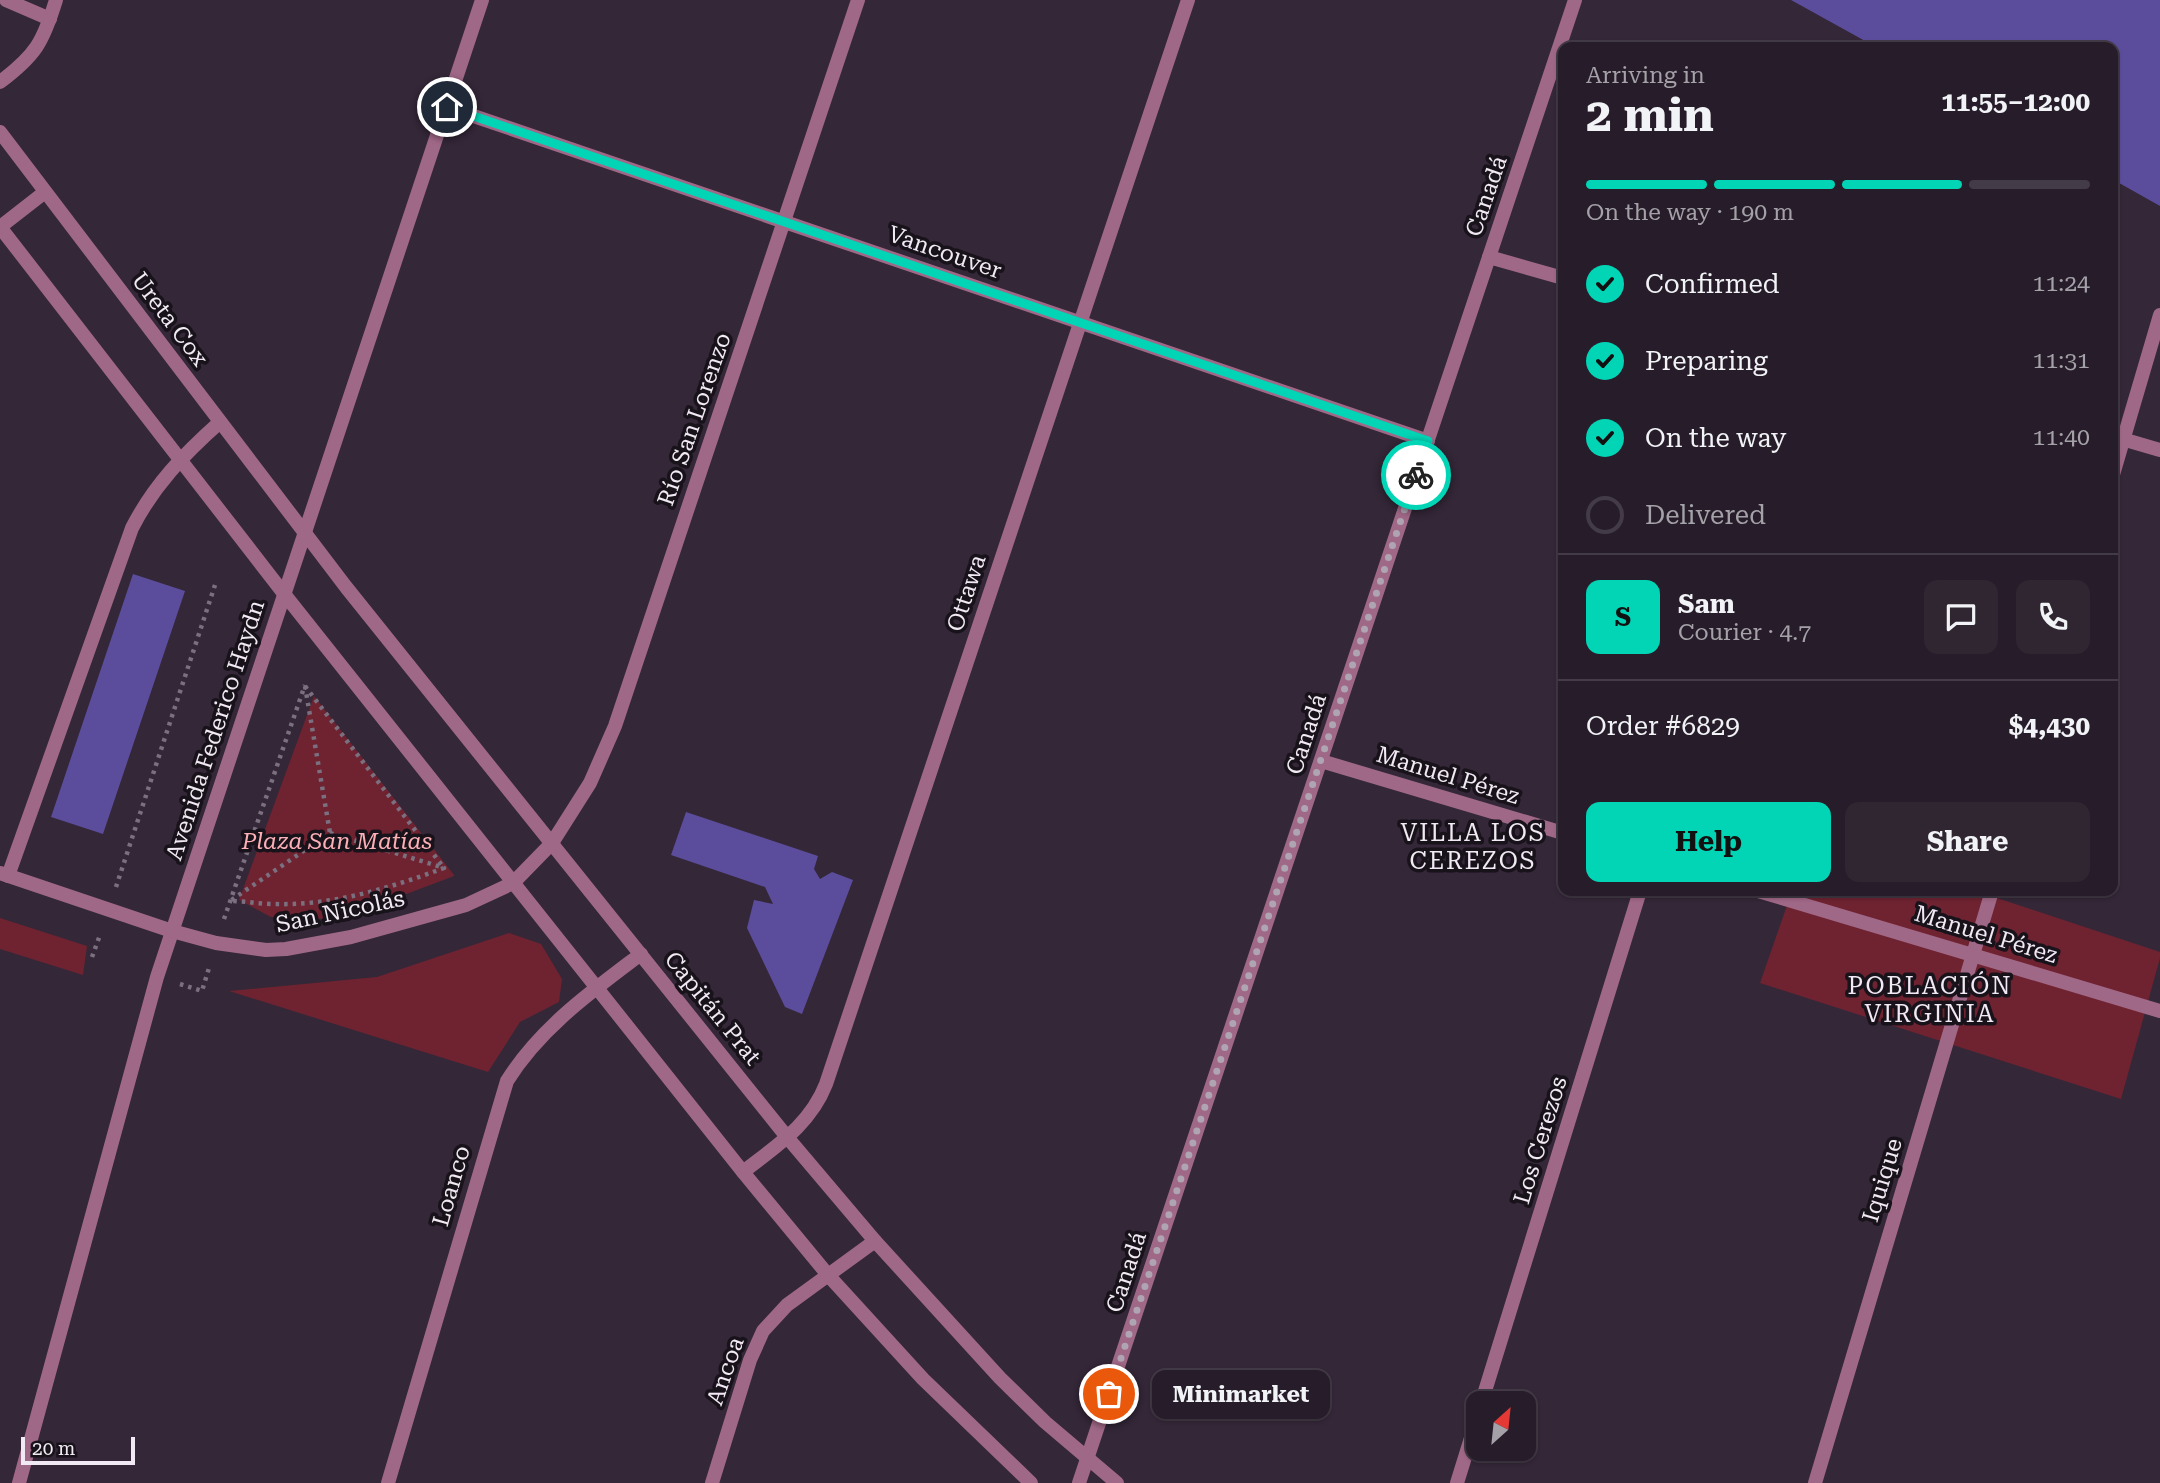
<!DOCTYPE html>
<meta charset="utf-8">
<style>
body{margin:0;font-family:"Roboto Serif",serif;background:#2f2632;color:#f1f3f6;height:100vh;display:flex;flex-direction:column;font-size:26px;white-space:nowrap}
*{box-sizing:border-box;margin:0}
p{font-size:23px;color:#a4a2a8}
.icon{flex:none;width:38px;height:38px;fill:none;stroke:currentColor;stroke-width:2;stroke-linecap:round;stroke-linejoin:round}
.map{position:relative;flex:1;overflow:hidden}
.sheet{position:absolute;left:1558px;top:42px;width:560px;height:854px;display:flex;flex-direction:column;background:#271d2a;border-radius:14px;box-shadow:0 2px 5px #0004,0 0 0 2px #433b47}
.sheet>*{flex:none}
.needle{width:46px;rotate:27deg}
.fabs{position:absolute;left:1466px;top:1391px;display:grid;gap:14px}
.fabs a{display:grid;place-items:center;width:70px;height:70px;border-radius:14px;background:#271d2a;box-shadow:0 2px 5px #0004,0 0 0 2px #433b47;font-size:35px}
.scale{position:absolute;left:21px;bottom:18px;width:114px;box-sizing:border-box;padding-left:7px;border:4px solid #f1e9f4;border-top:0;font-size:19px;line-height:24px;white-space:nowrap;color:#f1e9f4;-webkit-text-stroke:5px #18121a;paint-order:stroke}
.pin{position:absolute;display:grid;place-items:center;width:60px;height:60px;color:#fff;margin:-30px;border:4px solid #fff;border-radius:50%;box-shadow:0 2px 7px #0007}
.courier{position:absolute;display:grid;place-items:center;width:70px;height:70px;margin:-35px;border:5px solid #02d5b6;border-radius:50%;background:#fff;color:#222;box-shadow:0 2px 9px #0007}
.bubble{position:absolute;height:49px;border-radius:14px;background:#271d2a;box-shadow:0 2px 5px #0004,0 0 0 2px #433b47;font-size:23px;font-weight:700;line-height:49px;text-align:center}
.summary em{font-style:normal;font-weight:700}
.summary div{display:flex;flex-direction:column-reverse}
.summary{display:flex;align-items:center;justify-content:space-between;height:119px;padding:0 28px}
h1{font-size:46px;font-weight:700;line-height:52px}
.bar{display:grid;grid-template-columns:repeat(4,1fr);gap:10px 7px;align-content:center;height:84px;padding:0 28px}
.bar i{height:9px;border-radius:5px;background:#433b47}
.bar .on{background:#02d5b6}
.bar p{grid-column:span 4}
.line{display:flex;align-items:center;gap:18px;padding:0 28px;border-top:2px solid #433b47}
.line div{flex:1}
.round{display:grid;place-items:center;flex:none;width:74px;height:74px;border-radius:14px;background:#2f2632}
ol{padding:0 28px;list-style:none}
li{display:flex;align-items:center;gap:21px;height:77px}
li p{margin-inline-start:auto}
li .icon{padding:7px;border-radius:50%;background:#02d5b6;color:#111;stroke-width:4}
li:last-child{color:#a4a2a8}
li i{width:38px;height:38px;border:4px solid #433b47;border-radius:50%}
.action{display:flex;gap:14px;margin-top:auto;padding:14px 28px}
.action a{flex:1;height:80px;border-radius:14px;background:#02d5b6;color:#111;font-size:28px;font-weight:700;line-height:80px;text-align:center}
.action a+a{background:#2f2632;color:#f1f3f6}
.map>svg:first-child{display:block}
.green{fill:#6f2331}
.building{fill:#5b4d9b}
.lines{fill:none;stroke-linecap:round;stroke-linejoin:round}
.path{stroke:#7b707f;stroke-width:4.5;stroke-dasharray:3.5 5;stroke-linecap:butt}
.service{stroke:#a06887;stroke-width:14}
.minor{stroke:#a06887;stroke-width:14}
.tertiary{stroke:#a06887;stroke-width:14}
.done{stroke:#afa5b2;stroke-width:7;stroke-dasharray:0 12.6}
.route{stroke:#02d5b6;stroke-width:9}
.labels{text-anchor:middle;stroke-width:7;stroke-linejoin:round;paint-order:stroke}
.street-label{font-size:23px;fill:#f1e9f4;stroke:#18121a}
.park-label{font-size:23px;font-style:italic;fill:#fdafb6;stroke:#18121a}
.neighbourhood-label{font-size:24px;letter-spacing:2px;fill:#f1e9f4;stroke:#18121a}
</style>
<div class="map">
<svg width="2160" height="1483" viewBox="0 0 2160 1483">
<rect width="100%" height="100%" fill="#342738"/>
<g class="green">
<path d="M314 696 454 875V876L385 902 329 919 271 917 239 900Z"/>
<path d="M1792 891H1976L2160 952V958L2121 1099 1760 983Z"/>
<path d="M0 918 87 946 83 975 0 949Z"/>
<path d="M509 933 541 944 562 979 559 1002 520 1022 488 1072 229 991 377 977Z"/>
</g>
<g class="building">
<path d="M1791 0H2160V206L2112 179V47H1876Z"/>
<path d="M133 574 185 591 103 834 51 817Z"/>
<path d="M686 812 818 856 814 869 820 879 832 872 853 880 802 1014 785 1007 747 928 754 900 773 904 765 887 671 855Z"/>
</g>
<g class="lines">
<g class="path">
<path d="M305 686 444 868"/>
<path d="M305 686 330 833"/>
<path d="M330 833 444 868C390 888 332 906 274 904 259 904 245 901 230 901Z"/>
<path d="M116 887 215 585"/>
<path d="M224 919 305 685"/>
<path d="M92 957 100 935"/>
<path d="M180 984 202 991 209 968"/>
</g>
<g class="service">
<path d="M6 0 50 19"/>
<path d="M8 876 132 528C154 485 184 454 220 422"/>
</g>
<g class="minor">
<path d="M0 82C36 55 43 42 56 0"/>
<path d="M447 107 1428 441"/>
<path d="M0 227 45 192"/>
<path d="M1489 257 1563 278"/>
<path d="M2112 436 2160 450"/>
<path d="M2112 478 2160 315"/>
<path d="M1321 761 1563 833"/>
<path d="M552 843 590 783 615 726 858 0"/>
<path d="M1758 891 2160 1011"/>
<path d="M743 1172C776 1146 810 1125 826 1084L1188 0"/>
<path d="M1481 1404 1640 891"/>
<path d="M388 1483 507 1081C540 1028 592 991 641 954"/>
<path d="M712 1483 750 1360 763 1331 787 1305 875 1241"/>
<path d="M1079 1483 1575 0"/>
<path d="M1457 1483 1479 1412"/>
<path d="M1815 1483 1992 891"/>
</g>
<g class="tertiary">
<path d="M0 132 346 587 787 1137 875 1241 1000 1378 1045 1422 1117 1483"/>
<path d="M0 227 285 595 743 1172 828 1275 923 1379 1031 1483"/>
<path d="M0 873 172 931 216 943 266 950 286 949 351 937 466 905 513 883 552 843"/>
<path d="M19 1483 157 977 482 0"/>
</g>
</g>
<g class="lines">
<path class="done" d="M1109 1394 1416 475"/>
<path class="route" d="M447 107 1428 441 1416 475"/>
</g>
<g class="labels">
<g class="street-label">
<text transform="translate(1486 196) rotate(-71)" y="8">Canadá</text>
<text transform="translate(945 252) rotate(19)" y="8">Vancouver</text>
<text transform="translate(170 319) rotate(53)" y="8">Ureta Cox</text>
<text transform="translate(694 419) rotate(-71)" y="8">Río San Lorenzo</text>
<text transform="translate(966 593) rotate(-72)" y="8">Ottawa</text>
<text transform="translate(215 730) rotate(-72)" y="8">Avenida Federico Haydn</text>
<text transform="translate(1306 734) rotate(-72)" y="8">Canadá</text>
<text transform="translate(1448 775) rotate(17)" y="8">Manuel Pérez</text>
<text transform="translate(340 911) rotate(-12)" y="8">San Nicolás</text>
<text transform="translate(1986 934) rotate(17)" y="8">Manuel Pérez</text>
<text transform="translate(713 1008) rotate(51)" y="8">Capitán Prat</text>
<text transform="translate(1540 1140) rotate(-73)" y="8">Los Cerezos</text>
<text transform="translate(1882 1180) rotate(-73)" y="8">Iquique</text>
<text transform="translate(451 1186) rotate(-74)" y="8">Loanco</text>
<text transform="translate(1126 1272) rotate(-72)" y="8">Canadá</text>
<text transform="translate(725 1371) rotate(-71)" y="8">Ancoa</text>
</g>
<g class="park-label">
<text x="337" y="849">Plaza San Matías</text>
</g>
<g class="neighbourhood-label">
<text x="1473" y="841">VILLA LOS<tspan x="1473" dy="28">CEREZOS</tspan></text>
<text x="1930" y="994">POBLACIÓN<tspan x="1930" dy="28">VIRGINIA</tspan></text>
</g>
</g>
</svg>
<div class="fabs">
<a><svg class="needle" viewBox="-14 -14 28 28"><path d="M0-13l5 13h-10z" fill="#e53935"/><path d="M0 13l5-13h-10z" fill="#a4a2a8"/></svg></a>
</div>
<div class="scale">20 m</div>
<div class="pin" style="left:1109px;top:1394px;background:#ea580c"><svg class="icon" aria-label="bag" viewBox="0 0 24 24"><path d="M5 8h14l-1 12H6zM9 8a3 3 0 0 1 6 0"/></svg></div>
<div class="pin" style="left:447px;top:107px;background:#1f2937"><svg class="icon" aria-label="home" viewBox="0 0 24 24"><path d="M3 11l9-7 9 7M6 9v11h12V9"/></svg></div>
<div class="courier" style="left:1416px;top:475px"><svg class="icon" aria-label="bike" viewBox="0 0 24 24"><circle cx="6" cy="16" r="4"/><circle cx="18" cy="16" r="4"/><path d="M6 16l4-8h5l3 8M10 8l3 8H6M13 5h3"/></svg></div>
<div class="bubble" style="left:1152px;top:1370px;width:178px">Minimarket</div>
<section class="sheet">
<div class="summary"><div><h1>2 min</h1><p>Arriving in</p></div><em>11:55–12:00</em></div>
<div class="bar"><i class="on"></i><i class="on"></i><i class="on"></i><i></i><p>On the way · 190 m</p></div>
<ol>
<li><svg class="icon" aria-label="check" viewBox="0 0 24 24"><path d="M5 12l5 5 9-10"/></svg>Confirmed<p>11:24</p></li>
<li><svg class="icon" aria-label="check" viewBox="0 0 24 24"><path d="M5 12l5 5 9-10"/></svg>Preparing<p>11:31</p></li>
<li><svg class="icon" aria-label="check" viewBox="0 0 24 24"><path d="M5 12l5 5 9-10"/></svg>On the way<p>11:40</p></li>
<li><i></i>Delivered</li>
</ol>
<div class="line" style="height:126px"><b class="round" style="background:#02d5b6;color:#111">S</b><div><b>Sam</b><p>Courier · 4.7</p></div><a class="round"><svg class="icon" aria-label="chat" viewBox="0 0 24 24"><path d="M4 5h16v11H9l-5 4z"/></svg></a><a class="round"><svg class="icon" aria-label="phone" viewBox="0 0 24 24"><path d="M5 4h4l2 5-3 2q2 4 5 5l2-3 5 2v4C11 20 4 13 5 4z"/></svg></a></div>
<div class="line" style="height:91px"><div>Order #6829</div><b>$4,430</b></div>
<div class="action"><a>Help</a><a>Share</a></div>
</section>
</div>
